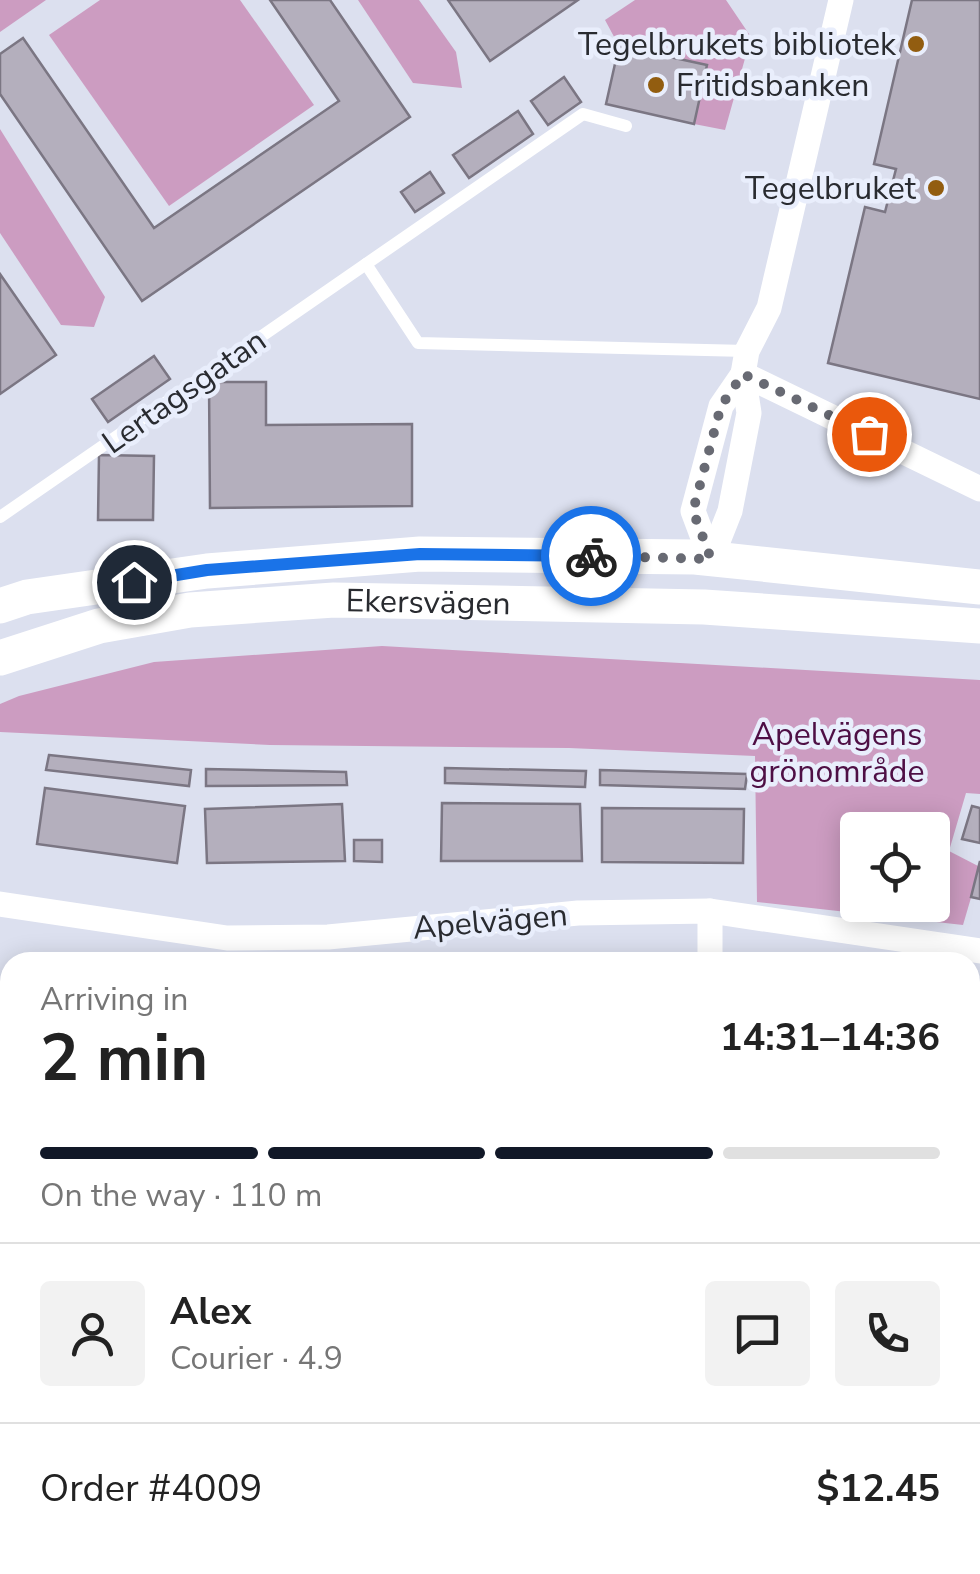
<!DOCTYPE html>
<meta charset="utf-8">
<style>
body{margin:0;font-family:"Nunito Sans",sans-serif;background:#f2f2f2;color:#222;height:100vh;display:flex;flex-direction:column;font-size:38px;white-space:nowrap}
*{box-sizing:border-box;margin:0}
p{font-size:32px;color:#767676}
.icon{flex:none;width:55px;height:55px;fill:none;stroke:currentColor;stroke-width:2;stroke-linecap:round;stroke-linejoin:round}
.map{position:relative;flex:1;overflow:hidden}
.sheet{position:absolute;left:0px;top:952px;width:980px;height:622px;display:flex;flex-direction:column;background:#fff;border-radius:30px 30px 0 0;box-shadow:0 5px 25px #0003}
.sheet>*{flex:none}
.buttons{position:absolute;left:840px;top:812px;display:grid;gap:20px}
.buttons a{display:grid;place-items:center;width:110px;height:110px;border-radius:10px;background:#fff;box-shadow:0 5px 25px #0003;font-size:50px}
.pin{position:absolute;display:grid;place-items:center;width:85px;height:85px;color:#fff;margin:-42px;border:5px solid #fff;border-radius:50%;box-shadow:0 2px 10px #0007}
.courier{position:absolute;display:grid;place-items:center;width:100px;height:100px;margin:-50px;border:8px solid #1a73e8;border-radius:50%;background:#fff;color:#222;box-shadow:0 2px 12px #0007}
.overview em{font-style:normal;font-weight:700}
.overview div{display:flex;flex-direction:column-reverse}
.overview{display:flex;align-items:center;justify-content:space-between;height:170px;padding:0 40px}
h1{font-size:65px;font-weight:700;line-height:75px}
.bar{display:grid;grid-template-columns:repeat(4,1fr);gap:15px 10px;align-content:center;height:120px;padding:0 40px}
.bar i{height:12px;border-radius:8px;background:#e0e0e0}
.bar .on{background:#111827}
.bar p{grid-column:span 4}
.line{display:flex;align-items:center;gap:25px;padding:0 40px;border-top:2px solid #e0e0e0}
.line div{flex:1}
.round{display:grid;place-items:center;flex:none;width:105px;height:105px;border-radius:10px;background:#f2f2f2}
.map>svg:first-child{display:block}
.green{fill:#cc9cc1;fill-rule:evenodd}
.building{fill:#b4afbd;stroke:#7b7683;stroke-width:2.5}
.lines{fill:none;stroke-linecap:round;stroke-linejoin:round}
.service{stroke:#fff;stroke-width:12}
.minor{stroke:#fff;stroke-width:25}
.secondary{stroke:#fff;stroke-width:35}
.done{stroke:#686a73;stroke-width:10;stroke-dasharray:0 18}
.route{stroke:#1a73e8;stroke-width:12}
.poi-dot{fill:#925d10;stroke:#e9eefc;stroke-width:4}
.labels{text-anchor:middle;stroke-width:9;stroke-linejoin:round;paint-order:stroke}
.poi-label{font-size:32px;fill:#292b30;stroke:#e9eefc;text-anchor:end}
.street-label{font-size:32px;fill:#292b30;stroke:#e9eefc}
.park-label{font-size:32px;fill:#4e0f45;stroke:#e9eefc}
</style>
<div class="map">
<svg width="980" height="1574" viewBox="0 0 980 1574">
<rect width="100%" height="100%" fill="#dce0ef"/>
<g class="green">
<path d="M0 0H46L0 32Z"/>
<path d="M100 0H240L314 105 169 206 49 35Z"/>
<path d="M358 0H419L456 52 462 88 413 83Z"/>
<path d="M635 0H726L751 37 725 130 694 124 707 65 619 46 605 20Z"/>
<path d="M0 129 105 297 94 327 61 325 0 233Z"/>
<path d="M382 646 980 680V794L966 793 949 851 980 867 963 925 757 902 755 756 569 748 270 745 0 732V704L19 696 154 662ZM858 830H932V905H858Z"/>
<path d="M0 1286 10 1301V1523L0 1503Z"/>
<path d="M39 1565H181L186 1574H45Z"/>
</g>
<g class="building">
<path d="M270 0H330L410 117 142 301 0 94V54L23 38 154 228 339 101Z"/>
<path d="M448 0H578L490 61Z"/>
<path d="M912 0H980V399L828 363 865 207 885 212 896 169 874 164Z"/>
<path d="M619 46 707 65 694 124 606 104Z"/>
<path d="M564 77 581 102 548 125 531 101Z"/>
<path d="M518 111 533 134 469 178 453 155Z"/>
<path d="M430 172 444 193 415 212 401 192Z"/>
<path d="M0 274 56 355 0 394Z"/>
<path d="M154 356 170 379 108 422 92 399Z"/>
<path d="M209 382H266V425L412 424V506L210 508Z"/>
<path d="M99 455 154 456 153 520H98Z"/>
<path d="M49 755 191 770 189 786 46 770Z"/>
<path d="M445 768 586 771 585 787 445 783Z"/>
<path d="M206 769 346 772 347 785 206 786Z"/>
<path d="M600 770 747 774 745 789 600 785Z"/>
<path d="M45 788 185 806 177 863 37 844Z"/>
<path d="M442 803 580 804 582 861H441Z"/>
<path d="M342 804 345 861 207 863 205 809Z"/>
<path d="M972 806 980 808V843L962 839Z"/>
<path d="M602 808 744 809 743 863 602 862Z"/>
<path d="M354 840H382V862L354 861Z"/>
<path d="M980 861V899L971 897Z"/>
<path d="M9 1116 10 1170 8 1167 3 1171 0 1167V1122Z"/>
<path d="M970 1128 977 1129 972 1158H970Z"/>
<path d="M970 1430 980 1432V1489L970 1487Z"/>
<path d="M276 1565H307L313 1574H269L267 1571Z"/>
<path d="M591 1565H647L653 1574H589L585 1569Z"/>
<path d="M753 1565H787L775 1574H759Z"/>
<path d="M926 1565H948L947 1574H926Z"/>
</g>
<g class="lines">
<g class="service">
<path d="M366 264 418 343 747 351"/>
<path d="M0 517 583 114 626 126"/>
</g>
<g class="minor">
<path d="M743 374 980 489"/>
<path d="M711 559 730 511 749 413 743 374 747 351 769 308 841 0"/>
<path d="M711 559 693 511 721 406 743 374"/>
<path d="M0 904 227 938 328 937 578 913 710 911 980 951"/>
<path d="M710 911V962"/>
<path d="M0 1248 10 1263"/>
<path d="M970 1387 980 1388"/>
<path d="M0 1452 10 1445"/>
<path d="M0 1528 10 1547"/>
<path d="M20 1565 24 1574"/>
<path d="M205 1565 211 1574"/>
<path d="M688 1574 698 1565"/>
</g>
<g class="secondary">
<path d="M0 606 27 597 207 571 420 554 695 557 980 587"/>
<path id="s1" d="M0 658 99 626 190 610 334 600 704 607 980 626"/>
</g>
</g>
<g class="lines">
<path class="done" d="M591 556 711 559 693 511 721 406 743 374 869 434"/>
<path class="route" d="M134 582 207 570 420 554 591 556"/>
</g>
<g class="poi-dot">
<circle cx="916" cy="44" r="10"/>
<circle cx="656" cy="85" r="10"/>
<circle cx="936" cy="188" r="10"/>
</g>
<g class="labels">
<g class="poi-label">
<text x="896" y="55">Tegelbrukets bibliotek</text>
<text x="676" y="96" text-anchor="start">Fritidsbanken</text>
<text x="916" y="199">Tegelbruket</text>
</g>
<g class="street-label">
<text transform="translate(184 391) rotate(-35)" y="11">Lertagsgatan</text>
<text dy="11" stroke="none"><textPath href="#s1" startOffset="435">Ekersvägen</textPath></text>
<text transform="translate(490 921) rotate(-5)" y="11">Apelvägen</text>
</g>
<g class="park-label">
<text x="837" y="745">Apelvägens<tspan x="837" dy="37">grönområde</tspan></text>
</g>
</g>
</svg>
<div class="buttons">
<a><svg class="icon" aria-label="locate" viewBox="0 0 24 24"><circle cx="12" cy="12" r="6"/><path d="M12 2v4M12 18v4M2 12h4M18 12h4"/></svg></a>
</div>
<div class="pin" style="left:869px;top:434px;background:#ea580c"><svg class="icon" aria-label="bag" viewBox="0 0 24 24"><path d="M5 8h14l-1 12H6zM9 8a3 3 0 0 1 6 0"/></svg></div>
<div class="pin" style="left:134px;top:582px;background:#1f2937"><svg class="icon" aria-label="home" viewBox="0 0 24 24"><path d="M3 11l9-7 9 7M6 9v11h12V9"/></svg></div>
<div class="courier" style="left:591px;top:556px"><svg class="icon" aria-label="bike" viewBox="0 0 24 24"><circle cx="6" cy="16" r="4"/><circle cx="18" cy="16" r="4"/><path d="M6 16l4-8h5l3 8M10 8l3 8H6M13 5h3"/></svg></div>
<section class="sheet">
<div class="overview"><div><h1>2 min</h1><p>Arriving in</p></div><em>14:31–14:36</em></div>
<div class="bar"><i class="on"></i><i class="on"></i><i class="on"></i><i></i><p>On the way · 110 m</p></div>
<div class="line" style="height:180px"><a class="round"><svg class="icon" aria-label="person" viewBox="0 0 24 24"><circle cx="12" cy="8" r="4"/><path d="M4 21q1-7 8-7t8 7"/></svg></a><div><b>Alex</b><p>Courier · 4.9</p></div><a class="round"><svg class="icon" aria-label="chat" viewBox="0 0 24 24"><path d="M4 5h16v11H9l-5 4z"/></svg></a><a class="round"><svg class="icon" aria-label="phone" viewBox="0 0 24 24"><path d="M5 4h4l2 5-3 2q2 4 5 5l2-3 5 2v4C11 20 4 13 5 4z"/></svg></a></div>
<div class="line" style="height:130px"><div>Order #4009</div><b>$12.45</b></div>
</section>
</div>
